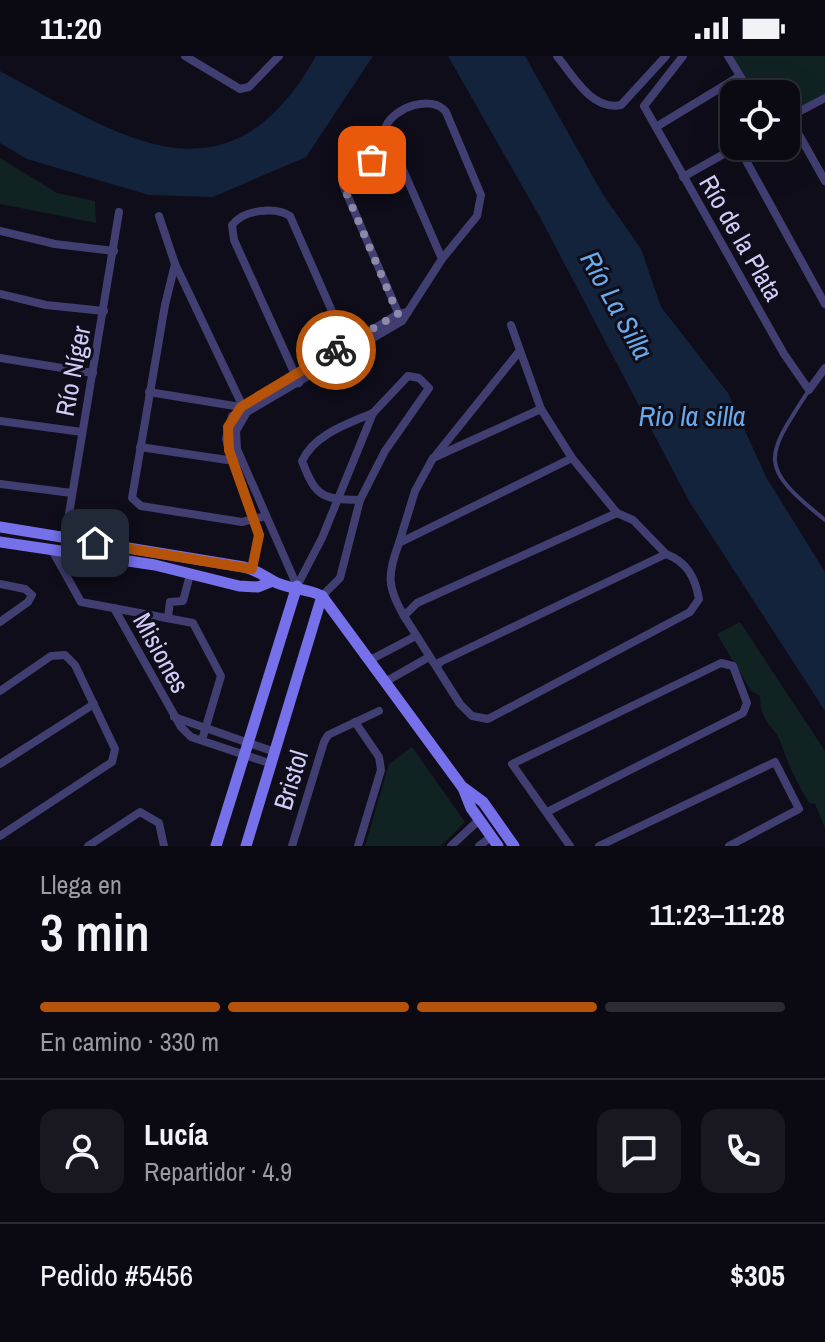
<!DOCTYPE html>
<html lang="es">
<meta charset="utf-8">
<style>
body{margin:0;font-family:"Archivo Narrow",sans-serif;background:#191821;color:#f1f3f6;height:100vh;display:flex;flex-direction:column;font-size:30px;white-space:nowrap}
*{box-sizing:border-box;margin:0}
p{font-size:26px;color:#9a9aa0}
.icon{flex:none;width:44px;height:44px;fill:none;stroke:currentColor;stroke-width:2;stroke-linecap:round;stroke-linejoin:round}
.map{position:relative;height:790px;overflow:hidden}
.side{display:flex;flex-direction:column;background:#0b0a13;flex:1}
.side>*{flex:none}
.tools{position:absolute;left:720px;top:24px;display:grid;gap:16px}
.tools a{display:grid;place-items:center;width:80px;height:80px;border-radius:16px;background:#0b0a13;box-shadow:0 8px 32px #0002,0 0 0 2px #2b2b33;font-size:40px}
.pin{position:absolute;display:grid;place-items:center;width:68px;height:68px;color:#fff;margin:-34px;border-radius:16px;box-shadow:0 4px 12px #0006}
.courier{position:absolute;display:grid;place-items:center;width:80px;height:80px;margin:-40px;border:6px solid #b45309;border-radius:50%;background:#fff;color:#222;box-shadow:0 2px 10px #0007}
.headline em{font-style:normal;font-weight:600}
.headline div{display:flex;flex-direction:column-reverse}
.headline{display:flex;align-items:center;justify-content:space-between;height:136px;padding:0 40px}
h1{font-size:52px;font-weight:600;line-height:60px}
.bar{display:grid;grid-template-columns:repeat(4,1fr);gap:12px 8px;align-content:center;height:96px;padding:0 40px}
.bar i{height:10px;border-radius:6px;background:#2b2b33}
.bar .selected{background:#b45309}
.bar p{grid-column:span 4}
.line{display:flex;align-items:center;gap:20px;padding:0 40px;border-top:2px solid #2b2b33}
.line div{flex:1}
.round{display:grid;place-items:center;flex:none;width:84px;height:84px;border-radius:16px;background:#191821}
.status{display:flex;justify-content:space-between;align-items:center;height:56px;padding:0 40px;background:#0b0a13;direction:ltr}
.status svg{height:22px;fill:currentColor}
.map>svg:first-child{display:block}
.green{fill:#122}
.water{fill:#13233c}
.lines{fill:none;stroke-linecap:round;stroke-linejoin:round}
.lane{stroke:#413e72;stroke-width:4}
.street{stroke:#413e72;stroke-width:8}
.secondary{stroke:#7670eb;stroke-width:11}
.done{stroke:#8e89aa;stroke-width:8;stroke-dasharray:0 14.4}
.route{stroke:#b45309;stroke-width:10}
.labels{text-anchor:middle;stroke-width:6;stroke-linejoin:round;paint-order:stroke}
.street-label{font-size:26px;fill:#d2ccf8;stroke:#0f0d19}
.water-label{font-size:28px;font-style:italic;fill:#68aaea;stroke:#0f0d19}
</style>
<div class="status"><b>11:20</b><svg viewBox="0 0 49 12"><path d="M0 12V9h3v3zM5 12V6h3v6zM10 12V3h3v9zM15 12V0h3v12zM26 1h20v11H26zM47 4h2v5h-2z"/></svg></div>
<div class="map">
<svg width="825" height="790" viewBox="0 0 825 790">
<rect width="100%" height="100%" fill="#0f0d19"/>
<g class="green">
<path d="M728 0H825V42L786 62V38H751Z"/>
<path d="M0 102 57 137 95 145 96 167 0 148Z"/>
<path d="M740 566 825 695V772L815 748 809 747C798 728 788 710 782 690 775 668 761 671 760 640L751 635 717 578Z"/>
<path d="M412 691 465 766 441 790H365L389 708Z"/>
</g>
<g class="water">
<path d="M316 0H373L306 101 213 141 149 139 27 103 0 87V15C121 80 227 158 316 0Z"/>
<path d="M448 0H525L602 137 641 193 661 251 728 337 766 421 825 516V655L689 445 541 163Z"/>
</g>
<g class="lines">
<path class="lane" d="M809 334C764 403 758 410 825 464"/>
<g class="street">
<path d="M185 0 240 33 249 31 279 0"/>
<path d="M557 0C573 20 592 55 621 49L666 0"/>
<path d="M683 0 644 50 784 298 809 334 825 312"/>
<path d="M728 0 751 38"/>
<path d="M789 61 825 125"/>
<path d="M787 62 825 42"/>
<path d="M656 71 740 20"/>
<path d="M393 94 350 114 343 129 400 261"/>
<path d="M683 121 738 90 825 248"/>
<path d="M159 160 175 208 244 353"/>
<path d="M0 175 55 188 114 195"/>
<path d="M175 208 165 249 132 442 141 450 242 466 266 460"/>
<path d="M0 238 46 249 104 255"/>
<path d="M511 269 541 353 572 402 617 457 633 464 666 498"/>
<path d="M0 302 93 317"/>
<path d="M299 327 234 184 232 169C243 154 275 150 290 160L350 296"/>
<path d="M149 336 241 351"/>
<path d="M0 365 82 376"/>
<path d="M140 391 234 405"/>
<path d="M436 399 518 297"/>
<path d="M0 428 72 437"/>
<path d="M360 444C323 443 316 442 302 405 315 378 347 368 373 357"/>
<path d="M65 482 119 156"/>
<path d="M399 487 415 435 433 402 541 353"/>
<path d="M52 494 81 546 193 567 221 620 202 684"/>
<path d="M252 513 259 479 229 394 226 383 232 360 398 258 408 256"/>
<path d="M0 528 25 533 32 539 28 546 0 566"/>
<path d="M297 530 237 393 236 375 247 356 402 265 442 203 477 160 481 139 446 56C432 38 395 51 386 70L387 77 442 203"/>
<path d="M297 530 322 482 373 357 408 320 419 322 429 332 385 395 360 444 340 522 322 540"/>
<path d="M114 552 181 671 191 681 272 708"/>
<path d="M404 560C387 531 387 519 399 487L572 402"/>
<path d="M168 561 170 546 183 545 190 519"/>
<path d="M370 604 414 581"/>
<path d="M437 611 440 606 666 498C687 506 695 521 699 543L690 556 488 663 472 660 460 648 404 560 417 547 617 457"/>
<path d="M385 626 429 601"/>
<path d="M0 635 51 600 65 599 75 609 115 693 112 706 0 780"/>
<path d="M174 661 275 696"/>
<path d="M355 666 379 701 381 714 358 790"/>
<path d="M0 708 94 648"/>
<path d="M547 756 743 657 747 647 733 610 721 607 512 708 570 790"/>
<path d="M88 790 140 756 159 767 164 790"/>
<path d="M292 790 324 686 328 679 379 655"/>
<path d="M451 790 479 764"/>
<path d="M479 790 491 781"/>
<path d="M599 790 775 706 799 753 729 790"/>
</g>
<g class="secondary">
<path d="M0 471 244 511C256 514 263 519 273 525 286 533 307 532 322 540L463 732 471 752 498 790"/>
<path d="M0 486 155 509 239 530 258 531 273 525"/>
<path d="M464 732 483 746 514 790"/>
<path d="M216 790 297 530"/>
<path d="M246 790 322 540"/>
</g>
</g>
<g class="lines">
<path class="done" d="M336 294 398 258 343 129C345 113 358 110 372 104"/>
<path class="route" d="M95 487 252 513 259 479 229 394 228 371 241 351 336 294"/>
</g>
<g class="labels">
<g class="street-label">
<text transform="translate(741 182) rotate(60)" y="9">Río de la Plata</text>
<text transform="translate(73 315) rotate(-79)" y="9">Río Níger</text>
<text transform="translate(161 597) rotate(61)" y="9">Misiones</text>
<text transform="translate(291 724) rotate(-73)" y="9">Bristol</text>
</g>
<g class="water-label">
<text transform="translate(617 249) rotate(61)" y="10">Río La Silla</text>
<text x="692" y="370">Rio la silla</text>
</g>
</g>
</svg>
<div class="tools">
<a><svg class="icon" aria-label="locate" viewBox="0 0 24 24"><circle cx="12" cy="12" r="6"/><path d="M12 2v4M12 18v4M2 12h4M18 12h4"/></svg></a>
</div>
<div class="pin" style="left:372px;top:104px;background:#ea580c"><svg class="icon" aria-label="bag" viewBox="0 0 24 24"><path d="M5 8h14l-1 12H6zM9 8a3 3 0 0 1 6 0"/></svg></div>
<div class="pin" style="left:95px;top:487px;background:#1f2937"><svg class="icon" aria-label="home" viewBox="0 0 24 24"><path d="M3 11l9-7 9 7M6 9v11h12V9"/></svg></div>
<div class="courier" style="left:336px;top:294px"><svg class="icon" aria-label="bike" viewBox="0 0 24 24"><circle cx="6" cy="16" r="4"/><circle cx="18" cy="16" r="4"/><path d="M6 16l4-8h5l3 8M10 8l3 8H6M13 5h3"/></svg></div>
</div>
<section class="side">
<div class="headline"><div><h1>3 min</h1><p>Llega en</p></div><em>11:23–11:28</em></div>
<div class="bar"><i class="selected"></i><i class="selected"></i><i class="selected"></i><i></i><p>En camino · 330 m</p></div>
<div class="line" style="height:144px"><a class="round"><svg class="icon" aria-label="person" viewBox="0 0 24 24"><circle cx="12" cy="8" r="4"/><path d="M4 21q1-7 8-7t8 7"/></svg></a><div><b>Lucía</b><p>Repartidor · 4.9</p></div><a class="round"><svg class="icon" aria-label="chat" viewBox="0 0 24 24"><path d="M4 5h16v11H9l-5 4z"/></svg></a><a class="round"><svg class="icon" aria-label="phone" viewBox="0 0 24 24"><path d="M5 4h4l2 5-3 2q2 4 5 5l2-3 5 2v4C11 20 4 13 5 4z"/></svg></a></div>
<div class="line" style="height:104px"><div>Pedido #5456</div><b>$305</b></div>
</section>
